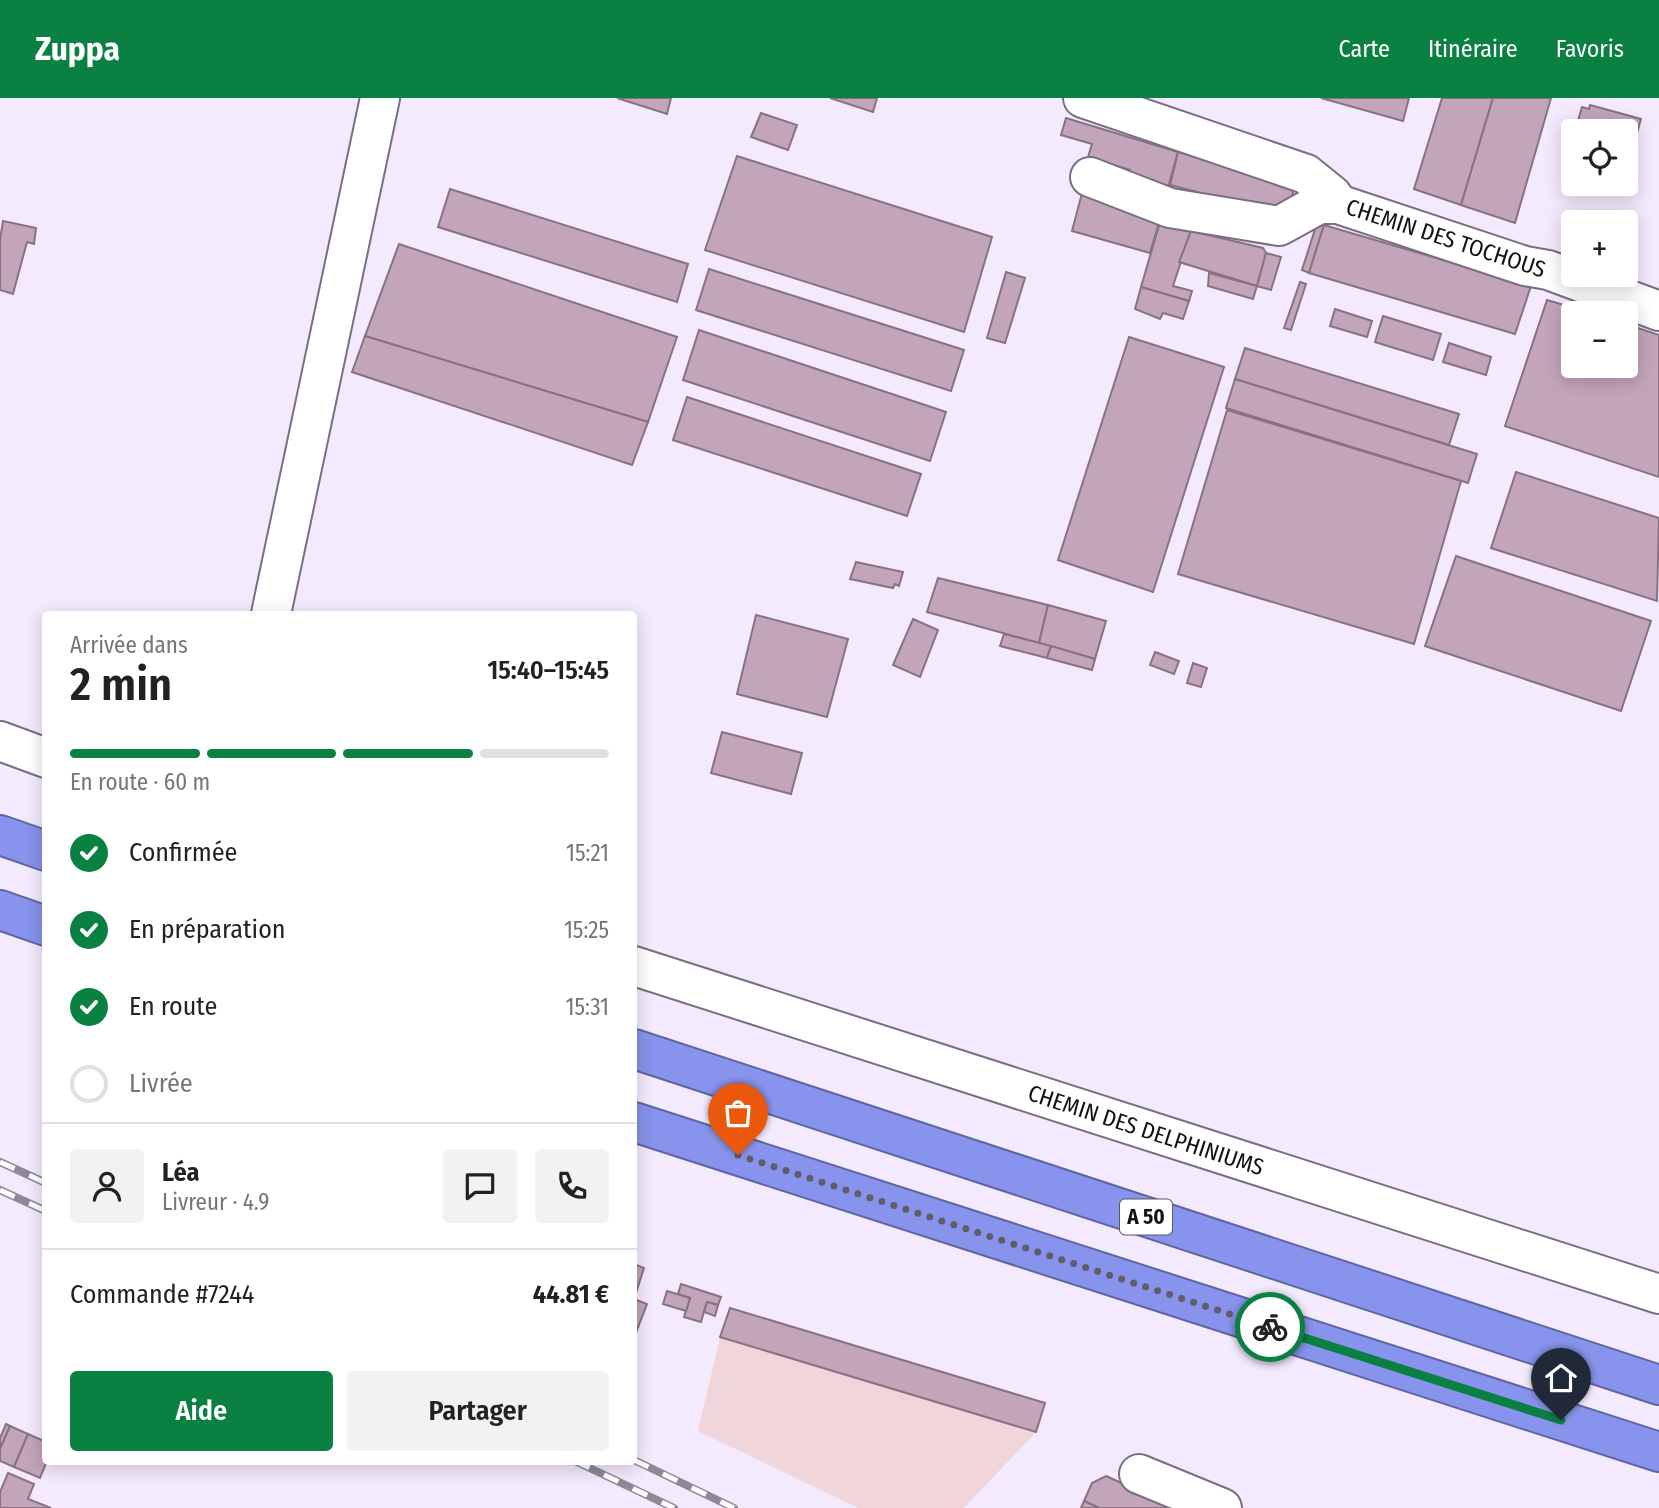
<!DOCTYPE html>
<html lang="fr">
<meta charset="utf-8">
<style>
body{margin:0;font-family:"Fira Sans Condensed",sans-serif;background:#f2f2f2;color:#222;height:100vh;display:flex;flex-direction:column;font-size:26px;white-space:nowrap}
*{box-sizing:border-box;margin:0}
p{font-size:23px;color:#767676}
.icon{flex:none;width:38px;height:38px;fill:none;stroke:currentColor;stroke-width:2;stroke-linecap:round;stroke-linejoin:round}
.map{position:relative;flex:1;overflow:hidden}
.drawer{position:absolute;left:42px;top:513px;width:595px;height:854px;display:flex;flex-direction:column;background:#fff;border-radius:7px;box-shadow:0 4px 18px #0003}
.drawer>*{flex:none}
.controls{position:absolute;left:1561px;top:21px;display:grid;gap:14px}
.controls a{display:grid;place-items:center;width:77px;height:77px;border-radius:7px;background:#fff;box-shadow:0 4px 18px #0003;font-size:35px}
.pin{position:absolute;display:grid;place-items:center;width:60px;height:60px;color:#fff;margin:-72px -30px;border-radius:50% 50% 50% 0;rotate:-45deg;box-shadow:0 0 7px #0007}
.pin .icon{rotate:45deg}
.courier{position:absolute;display:grid;place-items:center;width:70px;height:70px;margin:-35px;border:5px solid #0b8043;border-radius:50%;background:#fff;color:#222;box-shadow:0 2px 9px #0007}
.head em{font-style:normal;font-weight:600}
.head div{display:flex;flex-direction:column-reverse}
.head{display:flex;align-items:center;justify-content:space-between;height:119px;padding:0 28px}
h1{font-size:46px;font-weight:600;line-height:52px}
.bar{display:grid;grid-template-columns:repeat(4,1fr);gap:10px 7px;align-content:center;height:84px;padding:0 28px}
.bar i{height:9px;border-radius:5px;background:#e0e0e0}
.bar .current{background:#0b8043}
.bar p{grid-column:span 4}
.line{display:flex;align-items:center;gap:18px;padding:0 28px;border-top:2px solid #e0e0e0}
.line div{flex:1}
.round{display:grid;place-items:center;flex:none;width:74px;height:74px;border-radius:7px;background:#f2f2f2}
ol{padding:0 28px;list-style:none}
li{display:flex;align-items:center;gap:21px;height:77px}
li p{margin-inline-start:auto}
li .icon{padding:7px;border-radius:50%;background:#0b8043;color:#fff;stroke-width:4}
li:last-child{color:#767676}
li i{width:38px;height:38px;border:4px solid #e0e0e0;border-radius:50%}
.cta{display:flex;gap:14px;margin-top:auto;padding:14px 28px}
.cta a{flex:1;height:80px;border-radius:7px;background:#0b8043;color:#fff;font-size:28px;font-weight:600;line-height:80px;text-align:center}
.cta a+a{background:#f2f2f2;color:#222}
header{display:flex;align-items:center;gap:42px;box-sizing:border-box;height:98px;padding:0 35px;background:#0b8043;color:#fff}
header strong{font-size:33px}
nav{display:flex;gap:38px;margin-inline-start:auto;font-size:24px}
.map>svg:first-child{display:block}
.green{fill:#f0d6da}
.building{fill:#c2a5b9;stroke:#887282;stroke-width:2}
.lines{fill:none;stroke-linecap:round;stroke-linejoin:round}
.minor-casing{stroke:#796e84;stroke-width:42}
.highway-casing{stroke:#5f65a2;stroke-width:42}
.minor{stroke:#fff;stroke-width:38}
.highway{stroke:#8793ec;stroke-width:38}
.rail-casing{stroke:#8f8896;stroke-width:8}
.rail{stroke:#fff;stroke-width:5;stroke-dasharray:16;stroke-linecap:butt}
.done{stroke:#625c68;stroke-width:7;stroke-dasharray:0 12.6}
.route{stroke:#0b8043;stroke-width:9}
.labels{text-anchor:middle;stroke-width:5;stroke-linejoin:round;paint-order:stroke}
.shield{fill:#fff;stroke:#5a585d;stroke-width:2}
.shield-label{font-size:21px;font-weight:bold;fill:#141018}
.street-label{font-size:23px;fill:#141018;stroke:#fff}
</style>
<header>
<strong>Zuppa</strong>
<nav><a>Carte</a><a>Itinéraire</a><a>Favoris</a></nav>
</header>
<div class="map">
<svg width="1659" height="1410" viewBox="0 0 1659 1410">
<rect width="100%" height="100%" fill="#f4eafe"/>
<path class="green" d="M720 1239 1036 1334 964 1410H858L698 1333Z"/>
<g class="building">
<path d="M617 0H671L667 16Z"/>
<path d="M830 0H877L873 14Z"/>
<path d="M1321 0H1409L1403 23Z"/>
<path d="M1442 0H1493L1461 107 1414 91Z"/>
<path d="M1493 0H1551L1515 125 1461 107Z"/>
<path d="M1590 7 1641 21 1631 56 1626 54V33H1575L1582 9 1589 11Z"/>
<path d="M761 15 797 27 788 52 751 39Z"/>
<path d="M1066 20 1178 54 1164 104 1126 85 1130 72 1088 59 1092 46 1061 37Z"/>
<path d="M1178 54 1295 87 1288 114 1195 102 1197 94 1170 87Z"/>
<path d="M737 58 992 139 964 234 705 152Z"/>
<path d="M450 91 688 166 677 204 438 129Z"/>
<path d="M1082 95 1161 118 1150 155 1072 133Z"/>
<path d="M3 123 36 130 34 146 27 144 13 196 0 192V142Z"/>
<path d="M1160 124 1191 133 1173 188 1192 193 1189 203 1141 189Z"/>
<path d="M1317 125 1324 127 1309 175 1302 172Z"/>
<path d="M1324 127 1531 188 1515 236 1309 175Z"/>
<path d="M1191 133 1263 150 1266 155 1257 188 1179 164Z"/>
<path d="M399 146 677 239 648 324 365 238Z"/>
<path d="M1266 155 1281 159 1271 192 1257 188Z"/>
<path d="M709 171 964 252 951 293 696 212Z"/>
<path d="M1006 174 1025 180 1005 245 987 240Z"/>
<path d="M1209 175 1257 188 1253 201 1208 188Z"/>
<path d="M1300 184 1306 186 1291 232 1284 230Z"/>
<path d="M1141 189 1189 203 1183 221 1163 215 1160 221 1135 211Z"/>
<path d="M1547 202 1591 215H1573V268H1626V226L1659 237V379L1505 328Z"/>
<path d="M1335 211 1372 223 1367 239 1330 228Z"/>
<path d="M1383 218 1441 236 1433 262 1375 244Z"/>
<path d="M699 232 946 314 930 363 683 282Z"/>
<path d="M365 238 648 324 632 367 352 274Z"/>
<path d="M1129 239 1224 269 1153 494 1058 462Z"/>
<path d="M1449 245 1491 259 1486 277 1443 264Z"/>
<path d="M1245 250 1459 316 1449 347 1235 281Z"/>
<path d="M1235 281 1477 356 1468 385 1226 310Z"/>
<path d="M687 299 921 376 907 418 673 342Z"/>
<path d="M1227 312 1461 383 1414 546 1178 476Z"/>
<path d="M1516 374 1659 420 1657 503 1491 450Z"/>
<path d="M1456 458 1651 523 1621 613 1425 548Z"/>
<path d="M856 464 903 474 899 488 895 486 893 490 850 481Z"/>
<path d="M938 480 1048 507 1039 545 927 514Z"/>
<path d="M1048 507 1106 523 1095 561 1039 545Z"/>
<path d="M756 517 848 541 827 619 737 596Z"/>
<path d="M913 521 938 532 920 579 893 567Z"/>
<path d="M1004 536 1051 548 1047 560 1000 548Z"/>
<path d="M1051 548 1095 561 1092 572 1047 560Z"/>
<path d="M1155 554 1179 563 1174 576 1150 567Z"/>
<path d="M1193 565 1207 570 1201 589 1187 585Z"/>
<path d="M722 634 802 655 791 696 711 675Z"/>
<path d="M634 1166 644 1170 634 1201Z"/>
<path d="M681 1186 721 1199 718 1207 707 1204 701 1224 684 1219 690 1200 678 1196Z"/>
<path d="M667 1193 690 1200 686 1213 663 1206Z"/>
<path d="M634 1201 647 1206 634 1240Z"/>
<path d="M707 1204 718 1207 715 1218 704 1214Z"/>
<path d="M730 1210 1045 1305 1036 1334 720 1239Z"/>
<path d="M6 1326 10 1328 0 1351V1340Z"/>
<path d="M10 1328 28 1336 14 1369 0 1363V1351Z"/>
<path d="M28 1336 46 1344 47 1363 40 1380 14 1369Z"/>
<path d="M8 1375 34 1386 28 1401 51 1410H0V1394Z"/>
<path d="M1106 1378 1170 1407 1169 1410H1099L1084 1403 1092 1385Z"/>
<path d="M1084 1403 1099 1410H1081Z"/>
</g>
<g class="lines">
<defs>
<g id="minor">
<path d="M1083 0 1306 76 1332 97 1338 106 1525 168 1548 172 1659 213"/>
<path d="M1090 79 1170 110 1279 128 1319 106H1338"/>
<path d="M271 516 380 0"/>
<path d="M0 643 46 660"/>
<path d="M634 868 1659 1196"/>
<path d="M1139 1376 1222 1410"/>
</g>
<g id="highway">
<path d="M0 737 46 753"/>
<path d="M0 812 46 828"/>
<path d="M634 951 1659 1287"/>
<path d="M634 1024 1659 1354"/>
</g>
</defs>
<use href="#minor" class="minor-casing"/>
<use href="#highway" class="highway-casing"/>
<use href="#minor" class="minor"/>
<use href="#highway" class="highway"/>
<defs>
<g id="rail">
<path d="M0 1064 46 1085"/>
<path d="M0 1092 46 1113"/>
<path d="M634 1362 734 1410"/>
<path d="M575 1363 674 1410"/>
</g>
</defs>
<use href="#rail" class="rail-casing"/>
<use href="#rail" class="rail"/>
</g>
<g class="lines">
<path class="done" d="M738 1057 1270 1229"/>
<path class="route" d="M1270 1229 1561 1322"/>
</g>
<g class="labels">
<rect class="shield" x="1120" y="1101.5" width="52" height="35" rx="5"/>
<g class="shield-label">
<text x="1146" y="1126">A 50</text>
</g>
<g class="street-label">
<text transform="translate(1446 140) rotate(18)" y="8">CHEMIN DES TOCHOUS</text>
<text transform="translate(1146 1032) rotate(18)" y="8">CHEMIN DES DELPHINIUMS</text>
</g>
</g>
</svg>
<div class="controls">
<a><svg class="icon" aria-label="locate" viewBox="0 0 24 24"><circle cx="12" cy="12" r="6"/><path d="M12 2v4M12 18v4M2 12h4M18 12h4"/></svg></a>
<a>+</a>
<a>−</a>
</div>
<div class="pin" style="left:738px;top:1057px;background:#ea580c"><svg class="icon" aria-label="bag" viewBox="0 0 24 24"><path d="M5 8h14l-1 12H6zM9 8a3 3 0 0 1 6 0"/></svg></div>
<div class="pin" style="left:1561px;top:1322px;background:#1f2937"><svg class="icon" aria-label="home" viewBox="0 0 24 24"><path d="M3 11l9-7 9 7M6 9v11h12V9"/></svg></div>
<div class="courier" style="left:1270px;top:1229px"><svg class="icon" aria-label="bike" viewBox="0 0 24 24"><circle cx="6" cy="16" r="4"/><circle cx="18" cy="16" r="4"/><path d="M6 16l4-8h5l3 8M10 8l3 8H6M13 5h3"/></svg></div>
<section class="drawer">
<div class="head"><div><h1>2 min</h1><p>Arrivée dans</p></div><em>15:40–15:45</em></div>
<div class="bar"><i class="current"></i><i class="current"></i><i class="current"></i><i></i><p>En route · 60 m</p></div>
<ol>
<li><svg class="icon" aria-label="check" viewBox="0 0 24 24"><path d="M5 12l5 5 9-10"/></svg>Confirmée<p>15:21</p></li>
<li><svg class="icon" aria-label="check" viewBox="0 0 24 24"><path d="M5 12l5 5 9-10"/></svg>En préparation<p>15:25</p></li>
<li><svg class="icon" aria-label="check" viewBox="0 0 24 24"><path d="M5 12l5 5 9-10"/></svg>En route<p>15:31</p></li>
<li><i></i>Livrée</li>
</ol>
<div class="line" style="height:126px"><a class="round"><svg class="icon" aria-label="person" viewBox="0 0 24 24"><circle cx="12" cy="8" r="4"/><path d="M4 21q1-7 8-7t8 7"/></svg></a><div><b>Léa</b><p>Livreur · 4.9</p></div><a class="round"><svg class="icon" aria-label="chat" viewBox="0 0 24 24"><path d="M4 5h16v11H9l-5 4z"/></svg></a><a class="round"><svg class="icon" aria-label="phone" viewBox="0 0 24 24"><path d="M5 4h4l2 5-3 2q2 4 5 5l2-3 5 2v4C11 20 4 13 5 4z"/></svg></a></div>
<div class="line" style="height:91px"><div>Commande #7244</div><b>44.81 €</b></div>
<div class="cta"><a>Aide</a><a>Partager</a></div>
</section>
</div>
